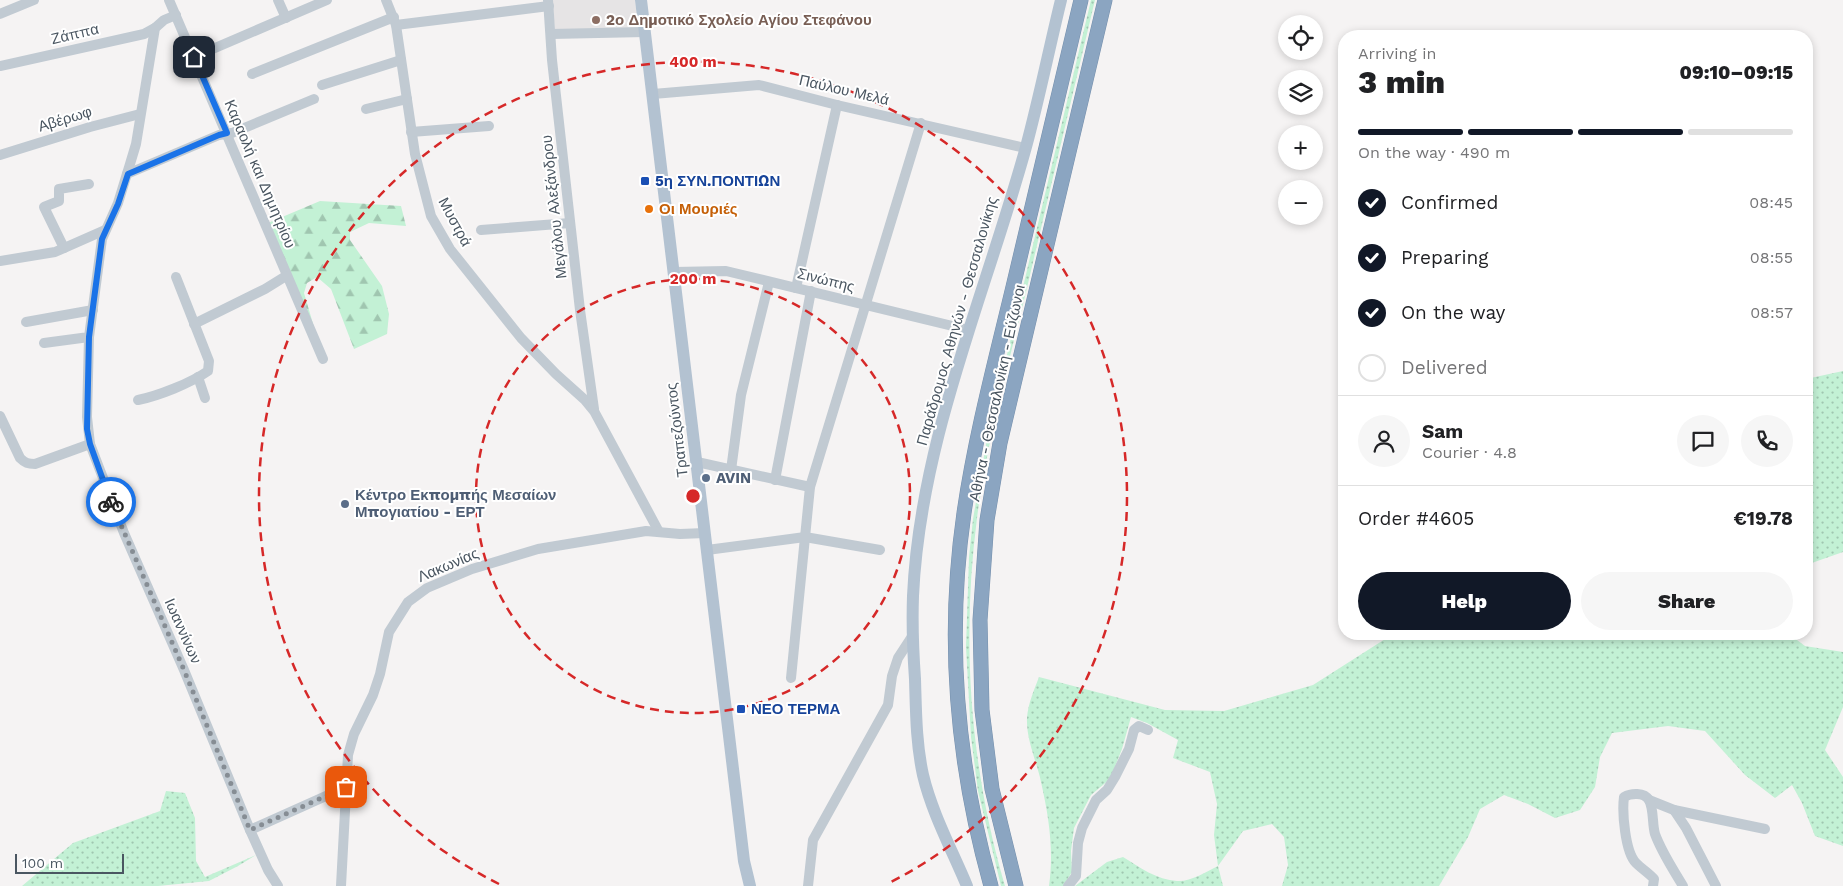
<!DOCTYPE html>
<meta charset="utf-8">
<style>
body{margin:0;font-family:"Work Sans",sans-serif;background:#f6f6f6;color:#202124;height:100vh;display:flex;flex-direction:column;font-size:19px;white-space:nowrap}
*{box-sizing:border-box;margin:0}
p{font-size:16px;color:#757577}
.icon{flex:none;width:28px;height:28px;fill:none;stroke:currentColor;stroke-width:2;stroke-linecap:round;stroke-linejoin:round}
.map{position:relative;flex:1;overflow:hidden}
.panel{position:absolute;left:1338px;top:30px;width:475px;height:610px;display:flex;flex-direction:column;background:#fff;border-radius:20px;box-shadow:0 2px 8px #0003}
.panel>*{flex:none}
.controls{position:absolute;left:1278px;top:15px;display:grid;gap:10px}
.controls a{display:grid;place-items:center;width:45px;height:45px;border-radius:50%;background:#fff;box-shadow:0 2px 8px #0003;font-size:25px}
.scale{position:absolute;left:15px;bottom:12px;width:109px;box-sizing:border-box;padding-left:5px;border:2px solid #4a5661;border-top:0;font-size:14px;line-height:18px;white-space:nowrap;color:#4a5661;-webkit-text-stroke:4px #fff;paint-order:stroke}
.pin{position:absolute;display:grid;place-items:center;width:42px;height:42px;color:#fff;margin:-21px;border-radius:10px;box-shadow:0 2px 8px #0006}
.courier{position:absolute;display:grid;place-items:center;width:50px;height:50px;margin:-25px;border:4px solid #1a73e8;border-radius:50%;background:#fff;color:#222;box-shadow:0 1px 6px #0007}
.head em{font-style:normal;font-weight:800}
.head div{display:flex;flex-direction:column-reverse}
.head{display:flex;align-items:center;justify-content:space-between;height:85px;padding:0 20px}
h1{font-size:32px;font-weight:800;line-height:38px}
.bar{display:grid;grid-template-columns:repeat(4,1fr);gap:8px 5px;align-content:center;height:60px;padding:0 20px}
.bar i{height:6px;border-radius:4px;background:#e0e0e0}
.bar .active{background:#111827}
.bar p{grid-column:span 4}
.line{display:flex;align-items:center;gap:12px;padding:0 20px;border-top:1px solid #e0e0e0}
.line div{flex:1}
.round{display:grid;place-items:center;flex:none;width:52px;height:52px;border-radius:26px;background:#f6f6f6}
ol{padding:0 20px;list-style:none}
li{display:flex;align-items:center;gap:15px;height:55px}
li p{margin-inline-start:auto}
li .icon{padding:5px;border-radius:50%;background:#111827;color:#fff;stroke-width:4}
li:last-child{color:#757577}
li i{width:28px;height:28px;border:2px solid #e0e0e0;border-radius:50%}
.button{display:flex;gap:10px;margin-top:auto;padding:10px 20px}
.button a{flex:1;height:58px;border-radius:30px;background:#111827;color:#fff;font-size:20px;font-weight:800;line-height:58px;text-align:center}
.button a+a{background:#f6f6f6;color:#202124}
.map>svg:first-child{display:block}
.education{fill:#e6e4e5}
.grass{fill:url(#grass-dots)}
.forest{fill:url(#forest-firs)}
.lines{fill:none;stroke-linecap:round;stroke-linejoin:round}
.highway-casing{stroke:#7690ad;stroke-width:15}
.minor{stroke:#c1cad2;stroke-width:10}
.major{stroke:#b3c2d1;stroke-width:12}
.highway{stroke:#8ba5c1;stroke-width:14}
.done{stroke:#868d94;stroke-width:5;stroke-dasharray:0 9}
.route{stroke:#1a73e8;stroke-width:6}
.ring{fill:none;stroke:#d62828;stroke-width:2.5;stroke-dasharray:9 6}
.education-dot{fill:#8d6e63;stroke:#fff;stroke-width:2}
.transit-dot{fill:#1a4fb4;stroke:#fff;stroke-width:2}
.food-dot{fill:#e8710a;stroke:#fff;stroke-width:2}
.service-dot{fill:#5c6f8a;stroke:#fff;stroke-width:2}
.labels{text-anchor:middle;stroke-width:4;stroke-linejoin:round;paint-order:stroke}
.education-label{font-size:15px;font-weight:bold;fill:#785e54;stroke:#fff;text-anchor:start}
.street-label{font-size:15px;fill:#4a5661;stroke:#fff}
.transit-label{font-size:15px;font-weight:bold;fill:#164399;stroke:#fff;text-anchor:start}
.food-label{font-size:15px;font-weight:bold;fill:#c56008;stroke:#fff;text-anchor:start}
.service-label{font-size:15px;font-weight:bold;fill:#4e5e75;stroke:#fff;text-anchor:start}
.centre{fill:#d62828;stroke:#fff;stroke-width:2.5}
.ring-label{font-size:15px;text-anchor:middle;font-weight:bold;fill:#d62828;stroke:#fff;stroke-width:4;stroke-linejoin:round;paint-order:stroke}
</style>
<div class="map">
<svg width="1843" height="886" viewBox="0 0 1843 886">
<defs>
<pattern id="grass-dots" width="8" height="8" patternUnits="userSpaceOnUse" patternTransform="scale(1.25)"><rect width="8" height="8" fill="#c3f1d5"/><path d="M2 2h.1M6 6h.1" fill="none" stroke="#a0c6b0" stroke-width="1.8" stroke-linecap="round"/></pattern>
<pattern id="forest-firs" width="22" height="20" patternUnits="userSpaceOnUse" patternTransform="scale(1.25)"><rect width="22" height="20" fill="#c3f1d5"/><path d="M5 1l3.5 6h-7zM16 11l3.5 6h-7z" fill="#a0c6b0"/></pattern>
</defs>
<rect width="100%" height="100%" fill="#f5f3f3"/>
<path class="education" d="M552 0H635L638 28 555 31Z"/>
<g class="grass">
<path d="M1091 0H1095C1072 97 1049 194 1026 292 1008 366 987 441 977 518 961 641 970 767 1005 886H1001L978 791 971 737 966 647 969 557 973 519 987 439Z"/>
<path d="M1843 371V552L1806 565V379Z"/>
<path d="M1393 634H1789L1805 646 1843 652V707L1825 750 1843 777V846L1815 836 1802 803 1792 785 1775 798 1745 775 1705 731 1668 726 1612 733 1600 757 1595 787 1580 810 1555 818 1528 804 1504 795 1480 809 1468 837 1439 886H1282L1288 865 1284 837 1272 824 1243 831 1218 866 1223 886H1075L1107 862 1123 857C1139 867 1157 880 1177 881 1190 882 1206 872 1218 866L1214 835 1217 804 1210 772 1173 758 1178 740 1147 723 1131 717 1122 749 1110 779 1091 795 1074 828 1071 851 1072 872 1063 886H1049C1054 851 1049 817 1041 782 1037 762 1026 740 1027 718 1028 704 1034 690 1039 677L1165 710 1224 711 1313 685Z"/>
<path d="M166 791 185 793 195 818 196 861 205 877 256 855 238 866 209 881 158 886H22L73 843 160 811Z"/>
</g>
<path class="forest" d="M320 201 401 206 406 226 369 223 350 232V240L382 286 389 314 387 334 354 349 331 289 317 277 307 283 304 293 314 327 268 223Z"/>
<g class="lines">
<defs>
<g id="highway">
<path d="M991 886C957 765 946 638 964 513 975 437 995 362 1013 287 1036 191 1058 96 1081 0"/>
<path d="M1016 886 992 789 982 710 980 620 987 520 1000 443 1105 0"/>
</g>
</defs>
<use href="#highway" class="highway-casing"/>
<g class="minor">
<path d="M169 0 323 359"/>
<path d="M278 0 286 18"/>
<path d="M386 0 396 25 415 154 431 216 450 249 521 338 556 374 585 400 594 411 658 530"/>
<path d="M548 0 552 60 580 310 594 409"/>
<path d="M0 14 34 0"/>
<path d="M396 25 549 6"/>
<path d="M551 34 645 32"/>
<path d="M194 57 327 0"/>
<path d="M0 66 144 34 155 28"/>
<path d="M252 74 394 17"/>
<path d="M322 85 401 60"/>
<path d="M653 94 759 85 837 105 1025 148"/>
<path d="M366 109 407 99"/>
<path d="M411 132 489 126"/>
<path d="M0 155 90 127 140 114"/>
<path d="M127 174 219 135 232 133 314 99"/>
<path d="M481 230 570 223"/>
<path d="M64 248 44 207 59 201V189L89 184"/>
<path d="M0 261 55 252 105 230"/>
<path d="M674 272 726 271 969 330"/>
<path d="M796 288 837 105"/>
<path d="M26 322 93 310"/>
<path d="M194 324 265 289 286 276"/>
<path d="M44 343 89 337 102 239 118 203 130 164 136 144 155 28 164 20 176 15"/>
<path d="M198 377 205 398"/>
<path d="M138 400C158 396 191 383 208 371L209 361 176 277"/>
<path d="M0 416 20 458C25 463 28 464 35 464L90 444 87 417 89 337"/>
<path d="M90 444 124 533 184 670 250 830"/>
<path d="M697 462 810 487"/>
<path d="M731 470 741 395 769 282"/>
<path d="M775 480 811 291"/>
<path d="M707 550 805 537 880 550"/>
<path d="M791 678 810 487 921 123"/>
<path d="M1649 800 1674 810 1765 829"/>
<path d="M1674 810 1686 828 1716 886"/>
<path d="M278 886 268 870 250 830 346 787"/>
<path d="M341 886 348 755 354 734 373 695 380 674 389 632 408 602 427 588 472 569 538 549 646 531 680 534 705 533"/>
<path d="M808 886 813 840 888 705 892 676 898 658 913 635"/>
<path d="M1068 886 1076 876 1078 843 1082 828 1096 800 1107 790 1115 777 1129 749 1134 730 1139 726 1148 730"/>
<path d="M1653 886 1654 879C1649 873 1642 869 1636 863 1625 852 1622 812 1624 797 1631 793 1644 792 1649 800 1654 809 1652 824 1655 834 1662 853 1673 869 1683 886"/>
</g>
<g class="major">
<path d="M641 0 744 861 750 886"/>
<path d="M967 886C952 850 932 813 923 775 916 743 916 711 915 679 913 651 912 624 913 596 920 441 985 296 1026 147 1039 99 1049 49 1061 0"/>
</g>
<use href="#highway" class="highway"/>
</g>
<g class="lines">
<path class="done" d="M111 502 184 670 250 830 346 787"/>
<path class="route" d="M111 502 90 444 87 429 89 337 102 239 118 204 128 174 219 135 227 133 194 57"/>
</g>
<g class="ring">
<circle cx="693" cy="496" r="217"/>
<path d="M499 884A434 434 0 1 1 887 884"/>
</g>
<circle class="education-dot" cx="596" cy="20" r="5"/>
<g class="transit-dot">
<rect x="640" y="176" width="10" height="10" rx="2.5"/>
<rect x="736" y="704" width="10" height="10" rx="2.5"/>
</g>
<circle class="food-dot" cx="649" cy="209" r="5"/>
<g class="service-dot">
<circle cx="706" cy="478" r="5"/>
<circle cx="345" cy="504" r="5"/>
</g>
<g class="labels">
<g class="education-label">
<text x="606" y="25">2ο Δημοτικό Σχολείο Αγίου Στεφάνου</text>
</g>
<g class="street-label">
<text transform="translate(75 34) rotate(-13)" y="5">Ζάππα</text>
<text transform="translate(844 90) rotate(13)" y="5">Παύλου Μελά</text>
<text transform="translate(65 119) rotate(-17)" y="5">Αβέρωφ</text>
<text transform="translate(260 174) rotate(67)" y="5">Καραολή και Δημητρίου</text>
<text transform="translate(554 207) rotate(-96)" y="5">Μεγάλου Αλεξάνδρου</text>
<text transform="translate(455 222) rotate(62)" y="5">Μυστρά</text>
<text transform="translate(826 280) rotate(14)" y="5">Σινώπης</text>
<text transform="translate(957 321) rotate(-74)" y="5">Παράδρομος Αθηνών - Θεσσαλονίκης</text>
<text transform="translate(997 393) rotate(-78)" y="5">Αθήνα - Θεσσαλονίκη - Εύζωνοι</text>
<text transform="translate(677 430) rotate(-97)" y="5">Τραπεζούντος</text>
<text transform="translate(448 565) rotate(-23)" y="5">Λακωνίας</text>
<text transform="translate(183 631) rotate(66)" y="5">Ιωαννίνων</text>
</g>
<g class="transit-label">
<text x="655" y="186">5η ΣΥΝ.ΠΟΝΤΙΩΝ</text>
<text x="751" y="714">ΝΕΟ ΤΕΡΜΑ</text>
</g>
<g class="food-label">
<text x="659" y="214">Οι Μουριές</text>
</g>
<g class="service-label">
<text x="716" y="483">AVIN</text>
<text x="355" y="500">Κέντρο Εκπομπής Μεσαίων<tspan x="355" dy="17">Μπογιατίου - ΕΡΤ</tspan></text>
</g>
</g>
<circle cx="693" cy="496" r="8" class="centre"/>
<g class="ring-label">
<text x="693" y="67">400 m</text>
<text x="693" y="284">200 m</text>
</g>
</svg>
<div class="controls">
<a><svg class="icon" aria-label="locate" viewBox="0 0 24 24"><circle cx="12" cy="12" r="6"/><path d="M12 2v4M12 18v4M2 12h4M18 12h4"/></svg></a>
<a><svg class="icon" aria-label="layers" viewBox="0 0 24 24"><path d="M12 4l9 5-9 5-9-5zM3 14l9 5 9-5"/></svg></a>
<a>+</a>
<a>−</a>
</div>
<div class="scale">100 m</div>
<div class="pin" style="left:346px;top:787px;background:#ea580c"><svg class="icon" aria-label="bag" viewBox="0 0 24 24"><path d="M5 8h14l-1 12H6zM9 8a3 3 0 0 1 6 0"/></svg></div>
<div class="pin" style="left:194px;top:57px;background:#1f2937"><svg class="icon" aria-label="home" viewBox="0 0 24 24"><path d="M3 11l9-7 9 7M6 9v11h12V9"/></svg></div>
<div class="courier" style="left:111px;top:502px"><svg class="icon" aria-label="bike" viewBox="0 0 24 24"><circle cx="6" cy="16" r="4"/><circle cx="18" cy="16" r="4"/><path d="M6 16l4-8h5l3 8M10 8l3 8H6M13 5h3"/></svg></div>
<section class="panel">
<div class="head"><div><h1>3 min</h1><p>Arriving in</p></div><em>09:10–09:15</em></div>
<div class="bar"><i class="active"></i><i class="active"></i><i class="active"></i><i></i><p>On the way · 490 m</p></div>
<ol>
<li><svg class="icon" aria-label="check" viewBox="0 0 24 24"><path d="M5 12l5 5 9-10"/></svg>Confirmed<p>08:45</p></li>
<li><svg class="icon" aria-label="check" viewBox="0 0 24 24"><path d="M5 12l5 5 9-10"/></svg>Preparing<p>08:55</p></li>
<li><svg class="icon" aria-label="check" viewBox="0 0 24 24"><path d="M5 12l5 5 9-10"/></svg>On the way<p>08:57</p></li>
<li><i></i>Delivered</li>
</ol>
<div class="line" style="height:90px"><a class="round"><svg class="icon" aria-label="person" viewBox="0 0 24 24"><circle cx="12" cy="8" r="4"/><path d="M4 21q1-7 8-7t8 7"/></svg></a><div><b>Sam</b><p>Courier · 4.8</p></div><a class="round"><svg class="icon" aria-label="chat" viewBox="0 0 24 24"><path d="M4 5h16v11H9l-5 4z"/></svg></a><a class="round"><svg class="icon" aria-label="phone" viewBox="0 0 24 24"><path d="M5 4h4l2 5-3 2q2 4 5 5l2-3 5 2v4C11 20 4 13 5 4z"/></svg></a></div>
<div class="line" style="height:65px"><div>Order #4605</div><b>€19.78</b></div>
<div class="button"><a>Help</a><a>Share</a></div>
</section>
</div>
